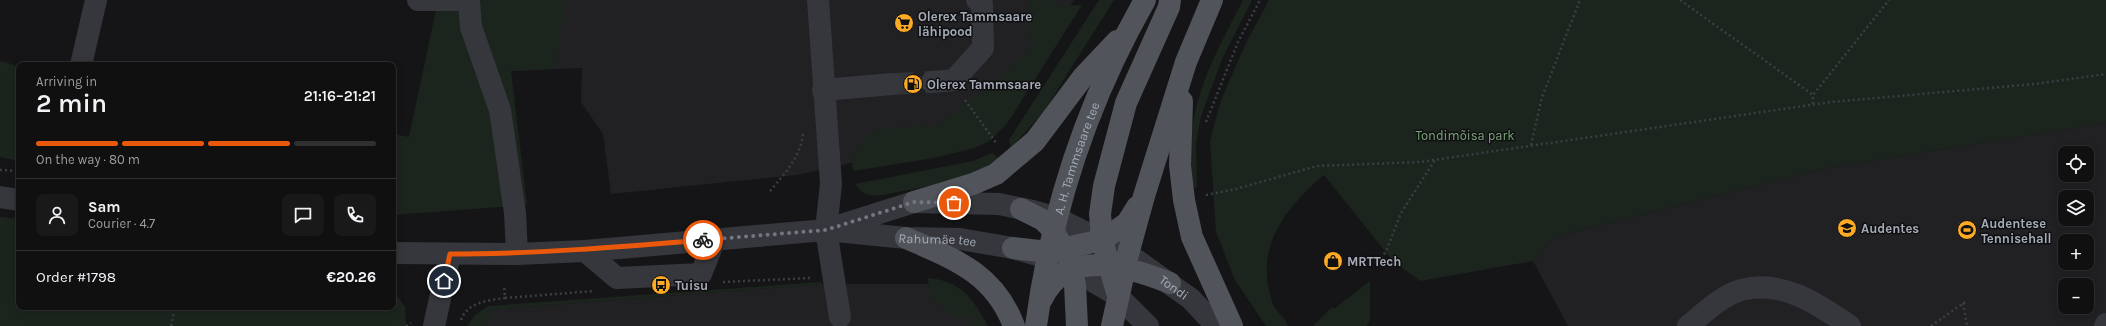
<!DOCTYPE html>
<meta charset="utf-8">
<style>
body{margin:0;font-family:Karla,sans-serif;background:#19191a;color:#f1f3f6;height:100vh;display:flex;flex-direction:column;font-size:15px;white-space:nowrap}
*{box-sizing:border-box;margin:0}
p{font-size:13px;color:#9c9d9f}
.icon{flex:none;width:22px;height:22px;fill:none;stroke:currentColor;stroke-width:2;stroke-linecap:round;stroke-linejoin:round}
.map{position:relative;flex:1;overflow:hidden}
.panel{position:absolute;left:16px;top:62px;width:380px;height:248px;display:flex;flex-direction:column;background:#101011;border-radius:8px;box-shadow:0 2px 10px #0003,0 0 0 1px #303031}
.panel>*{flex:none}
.fabs{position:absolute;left:2058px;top:146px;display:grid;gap:8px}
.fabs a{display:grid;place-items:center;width:36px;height:36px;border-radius:8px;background:#101011;box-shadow:0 2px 10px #0003,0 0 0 1px #303031;font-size:20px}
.pin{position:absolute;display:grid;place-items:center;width:34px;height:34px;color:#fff;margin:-17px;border:2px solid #fff;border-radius:50%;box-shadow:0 1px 4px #0007}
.courier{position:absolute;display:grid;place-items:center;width:40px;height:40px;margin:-20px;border:3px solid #ea580c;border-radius:50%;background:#fff;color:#222;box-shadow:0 1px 5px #0007}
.headline em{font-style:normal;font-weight:600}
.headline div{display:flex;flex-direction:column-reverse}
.headline{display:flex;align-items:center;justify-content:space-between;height:68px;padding:0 20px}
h1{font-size:26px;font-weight:600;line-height:30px}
.bar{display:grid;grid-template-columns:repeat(4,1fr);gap:6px 4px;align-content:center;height:48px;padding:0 20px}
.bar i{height:5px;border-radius:3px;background:#303031}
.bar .selected{background:#ea580c}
.bar p{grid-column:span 4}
.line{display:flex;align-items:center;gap:10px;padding:0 20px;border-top:1px solid #303031}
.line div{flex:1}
.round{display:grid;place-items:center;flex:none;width:42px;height:42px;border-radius:8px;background:#19191a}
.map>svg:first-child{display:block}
.built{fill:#212124;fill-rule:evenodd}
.green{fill:#1c251d}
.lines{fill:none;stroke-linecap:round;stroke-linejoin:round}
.minor-tunnel{stroke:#323337;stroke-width:22;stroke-dasharray:22 11;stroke-linecap:butt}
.path{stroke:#3b3e43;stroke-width:2.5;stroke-dasharray:2 3;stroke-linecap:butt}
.minor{stroke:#35373c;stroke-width:22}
.major{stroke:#51545b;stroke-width:22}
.done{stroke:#737780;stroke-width:4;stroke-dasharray:0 7.2}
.route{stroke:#ea580c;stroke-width:5}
.labels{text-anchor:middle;stroke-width:3;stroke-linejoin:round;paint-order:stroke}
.poi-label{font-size:13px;font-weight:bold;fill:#a5acb8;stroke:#101012;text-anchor:start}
.park-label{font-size:13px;fill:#7ba57b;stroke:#101012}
.street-label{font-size:13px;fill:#a5acb8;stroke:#101012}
</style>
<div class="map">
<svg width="2106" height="326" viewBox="0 0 2106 326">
<rect width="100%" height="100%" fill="#151517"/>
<g class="built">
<path d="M517 0H1074L990 132 797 175 611 194 603 134 581 102 582 68 511 71Z"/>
<path d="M2106 123V326H1568L1533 261 1554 237 1830 167ZM2065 153H2087V175H2065ZM2065 197H2087V219H2065ZM2065 241H2087V263H2065ZM2065 285H2087V307H2065Z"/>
<path d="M822 284H939L978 315V326H479L490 310Z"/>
</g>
<g class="green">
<path d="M438 0H566L555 69 511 71 527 205 393 215V134L409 137Z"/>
<path d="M1027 0H1054V6L1082 5 1008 122 990 141 974 148 934 158 853 171 852 159 859 144 869 134 882 129 937 125 982 93 1031 48Z"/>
<path d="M1099 0H1114L1044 111 1011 148 1009 140Z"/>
<path d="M1243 0H1252L1222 59 1201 116 1196 144 1197 187 1194 188C1192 174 1190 161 1191 148 1191 95 1220 45 1243 0Z"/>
<path d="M1269 0H2106V123L1830 167 1554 237 1533 261 1420 281 1392 260 1324 175C1284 209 1253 249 1273 304 1276 312 1285 317 1288 326H1266L1235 280 1216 232 1210 141 1221 100 1247 41Z"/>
<path d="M2 61 19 67V161L0 157V62Z"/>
<path d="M992 153 999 159C968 179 933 186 897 192 888 194 878 197 869 195 862 193 859 190 855 184L973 161Z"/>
<path d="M0 217 19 219V307H393V290L405 307 406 326H0Z"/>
<path d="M928 278C962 281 973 299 988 326H972L973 318 953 316 930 298Z"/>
<path d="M1370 281V320L1367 326H1313L1332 307 1334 309Z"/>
<path d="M822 282V284L490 310 485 326H467L475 315 488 306Z"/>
</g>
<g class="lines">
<path class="minor-tunnel" d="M892 84 932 82"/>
<g class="path">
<path d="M1680 0 1813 95"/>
<path d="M965 100 997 144"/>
<path d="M1813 104V95L1889 0"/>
<path d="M1206 122 1238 42 1260 0"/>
<path d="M1531 145 1542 97 1580 0"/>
<path d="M0 170 19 171"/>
<path d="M770 191C785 173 800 158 803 134"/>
<path d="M1206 195 1236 189 1317 166 1420 162 1831 102 2035 84 2106 74"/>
<path d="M1379 263 1387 249 1401 213 1435 160"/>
<path d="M723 282 810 278"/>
<path d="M505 298 594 291"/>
<path d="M1963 303 1967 326"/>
<path d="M461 320C467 302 490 300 505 298L504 285"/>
<path d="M171 326 175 307"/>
<path d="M406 326 411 323"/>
<path d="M1931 326 1968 300"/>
</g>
<g class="minor">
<path d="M418 0H469"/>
<path d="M469 0 471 27 500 110 515 213 517 254"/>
<path d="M818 0 831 184 826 230 840 317"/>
<path d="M81 65 96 0"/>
<path d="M932 82 954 80 983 48 982 4 977 0"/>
<path d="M823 90 892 84"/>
<path d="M0 197 19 200"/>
<path id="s1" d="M835 227 914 202 999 204 1033 211 1057 218 1128 254 1191 299 1216 326"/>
<path d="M585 251 617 278 701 274 715 239"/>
<path id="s2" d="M393 253 517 254 585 251 826 230 906 238 960 239 1013 248 1047 258 1072 269 1118 296 1148 326"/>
<path d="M434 326 450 254"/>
<path d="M1688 326C1704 313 1721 296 1741 290 1782 279 1818 304 1850 326"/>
<path d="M2105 326 2106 324"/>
</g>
<g class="major">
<path d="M1182 101 1180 165 1184 200 1192 237 1232 326"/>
<path d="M914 202 973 184 996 174 1035 141 1083 77 1117 41"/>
<path d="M1021 209 1043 220 1053 230 1069 259 1075 285 1077 326"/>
<path d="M906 238C954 259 994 273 1014 326"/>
<path d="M1013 248 1048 252 1102 240 1127 223 1137 207"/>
<path d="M1118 296 1102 240 1100 214 1104 186 1126 103 1169 7 1170 0"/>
<path d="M1042 299C1066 247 1127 266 1170 283"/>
<path id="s3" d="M1036 326C1051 212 1088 100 1145 0"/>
<path d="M1112 326 1128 254 1144 196 1186 62 1212 0"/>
</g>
</g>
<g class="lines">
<path class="done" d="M703 240 826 230 914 202 954 203"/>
<path class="route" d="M444 281 450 254C535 254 619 247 703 240"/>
</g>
<defs>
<symbol id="supermarket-disc" viewBox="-11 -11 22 22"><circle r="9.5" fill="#ffaa25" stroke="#101012"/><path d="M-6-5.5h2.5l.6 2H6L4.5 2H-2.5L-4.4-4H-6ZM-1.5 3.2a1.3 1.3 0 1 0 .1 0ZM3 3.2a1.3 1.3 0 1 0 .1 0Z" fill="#111"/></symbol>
<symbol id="fuel-disc" viewBox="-11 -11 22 22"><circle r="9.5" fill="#ffaa25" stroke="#101012"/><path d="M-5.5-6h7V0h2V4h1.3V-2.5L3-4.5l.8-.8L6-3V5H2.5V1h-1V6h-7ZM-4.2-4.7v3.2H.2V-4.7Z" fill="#111"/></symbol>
<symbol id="school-disc" viewBox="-11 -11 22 22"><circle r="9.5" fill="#ffaa25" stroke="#101012"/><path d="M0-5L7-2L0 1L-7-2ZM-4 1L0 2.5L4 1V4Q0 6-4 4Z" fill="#111"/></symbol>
<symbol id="stadium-disc" viewBox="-11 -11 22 22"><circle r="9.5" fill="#ffaa25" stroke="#101012"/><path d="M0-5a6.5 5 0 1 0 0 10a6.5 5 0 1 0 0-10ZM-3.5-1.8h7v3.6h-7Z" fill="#111"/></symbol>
<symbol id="shop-disc" viewBox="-11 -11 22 22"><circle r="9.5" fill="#ffaa25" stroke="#101012"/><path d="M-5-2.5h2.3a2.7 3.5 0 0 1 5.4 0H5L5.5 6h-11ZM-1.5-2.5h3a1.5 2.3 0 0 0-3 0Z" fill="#111"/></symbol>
<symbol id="bus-disc" viewBox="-11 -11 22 22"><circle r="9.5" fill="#ffaa25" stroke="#101012"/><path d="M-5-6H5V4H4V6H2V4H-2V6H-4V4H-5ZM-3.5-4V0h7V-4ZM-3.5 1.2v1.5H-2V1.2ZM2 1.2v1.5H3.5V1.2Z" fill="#111"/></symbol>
</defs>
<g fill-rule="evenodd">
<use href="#supermarket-disc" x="893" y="12" width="22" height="22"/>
<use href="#fuel-disc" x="902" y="73" width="22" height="22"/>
<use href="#school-disc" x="1836" y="217" width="22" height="22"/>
<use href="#stadium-disc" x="1956" y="219" width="22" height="22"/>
<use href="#shop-disc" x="1322" y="250" width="22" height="22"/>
<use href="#bus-disc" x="650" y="274" width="22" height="22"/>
</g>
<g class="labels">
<g class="poi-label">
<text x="918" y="21">Olerex Tammsaare<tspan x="918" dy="15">lähipood</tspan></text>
<text x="927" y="89">Olerex Tammsaare</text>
<text x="1981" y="228">Audentese<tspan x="1981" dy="15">Tennisehall</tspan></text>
<text x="1861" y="233">Audentes</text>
<text x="1347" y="266">MRTTech</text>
<text x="675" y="290">Tuisu</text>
</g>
<g class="park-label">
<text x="1465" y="140">Tondimõisa park</text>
</g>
<g class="street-label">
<text dy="5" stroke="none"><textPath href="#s3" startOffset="173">A. H. Tammsaare tee</textPath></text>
<text dy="5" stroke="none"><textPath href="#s2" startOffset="546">Rahumäe tee</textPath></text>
<text dy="5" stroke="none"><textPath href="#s1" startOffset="364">Tondi</textPath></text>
</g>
</g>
</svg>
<div class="fabs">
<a><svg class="icon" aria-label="locate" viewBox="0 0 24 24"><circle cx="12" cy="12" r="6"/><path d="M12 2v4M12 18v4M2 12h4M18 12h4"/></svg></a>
<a><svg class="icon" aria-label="layers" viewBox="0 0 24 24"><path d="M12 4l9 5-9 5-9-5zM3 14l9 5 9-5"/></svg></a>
<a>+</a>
<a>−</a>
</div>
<div class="pin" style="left:954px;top:203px;background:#ea580c"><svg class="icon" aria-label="bag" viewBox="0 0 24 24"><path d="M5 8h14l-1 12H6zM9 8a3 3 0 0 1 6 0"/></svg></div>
<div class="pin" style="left:444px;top:281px;background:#1f2937"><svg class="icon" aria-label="home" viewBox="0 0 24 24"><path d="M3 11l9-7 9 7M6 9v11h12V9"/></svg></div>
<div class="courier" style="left:703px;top:240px"><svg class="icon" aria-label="bike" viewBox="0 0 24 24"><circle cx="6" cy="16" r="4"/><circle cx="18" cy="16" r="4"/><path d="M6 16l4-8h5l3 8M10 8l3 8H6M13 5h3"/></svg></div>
<section class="panel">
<div class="headline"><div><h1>2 min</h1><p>Arriving in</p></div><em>21:16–21:21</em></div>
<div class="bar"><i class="selected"></i><i class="selected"></i><i class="selected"></i><i></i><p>On the way · 80 m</p></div>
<div class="line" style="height:72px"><a class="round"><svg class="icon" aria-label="person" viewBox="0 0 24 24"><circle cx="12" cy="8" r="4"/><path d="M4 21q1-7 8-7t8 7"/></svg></a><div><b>Sam</b><p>Courier · 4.7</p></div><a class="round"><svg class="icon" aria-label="chat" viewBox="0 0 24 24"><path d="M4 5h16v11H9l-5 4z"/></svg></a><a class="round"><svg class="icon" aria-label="phone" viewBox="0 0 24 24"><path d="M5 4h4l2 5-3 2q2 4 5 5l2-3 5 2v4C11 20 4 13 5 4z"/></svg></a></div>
<div class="line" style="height:52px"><div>Order #1798</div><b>€20.26</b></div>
</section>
</div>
